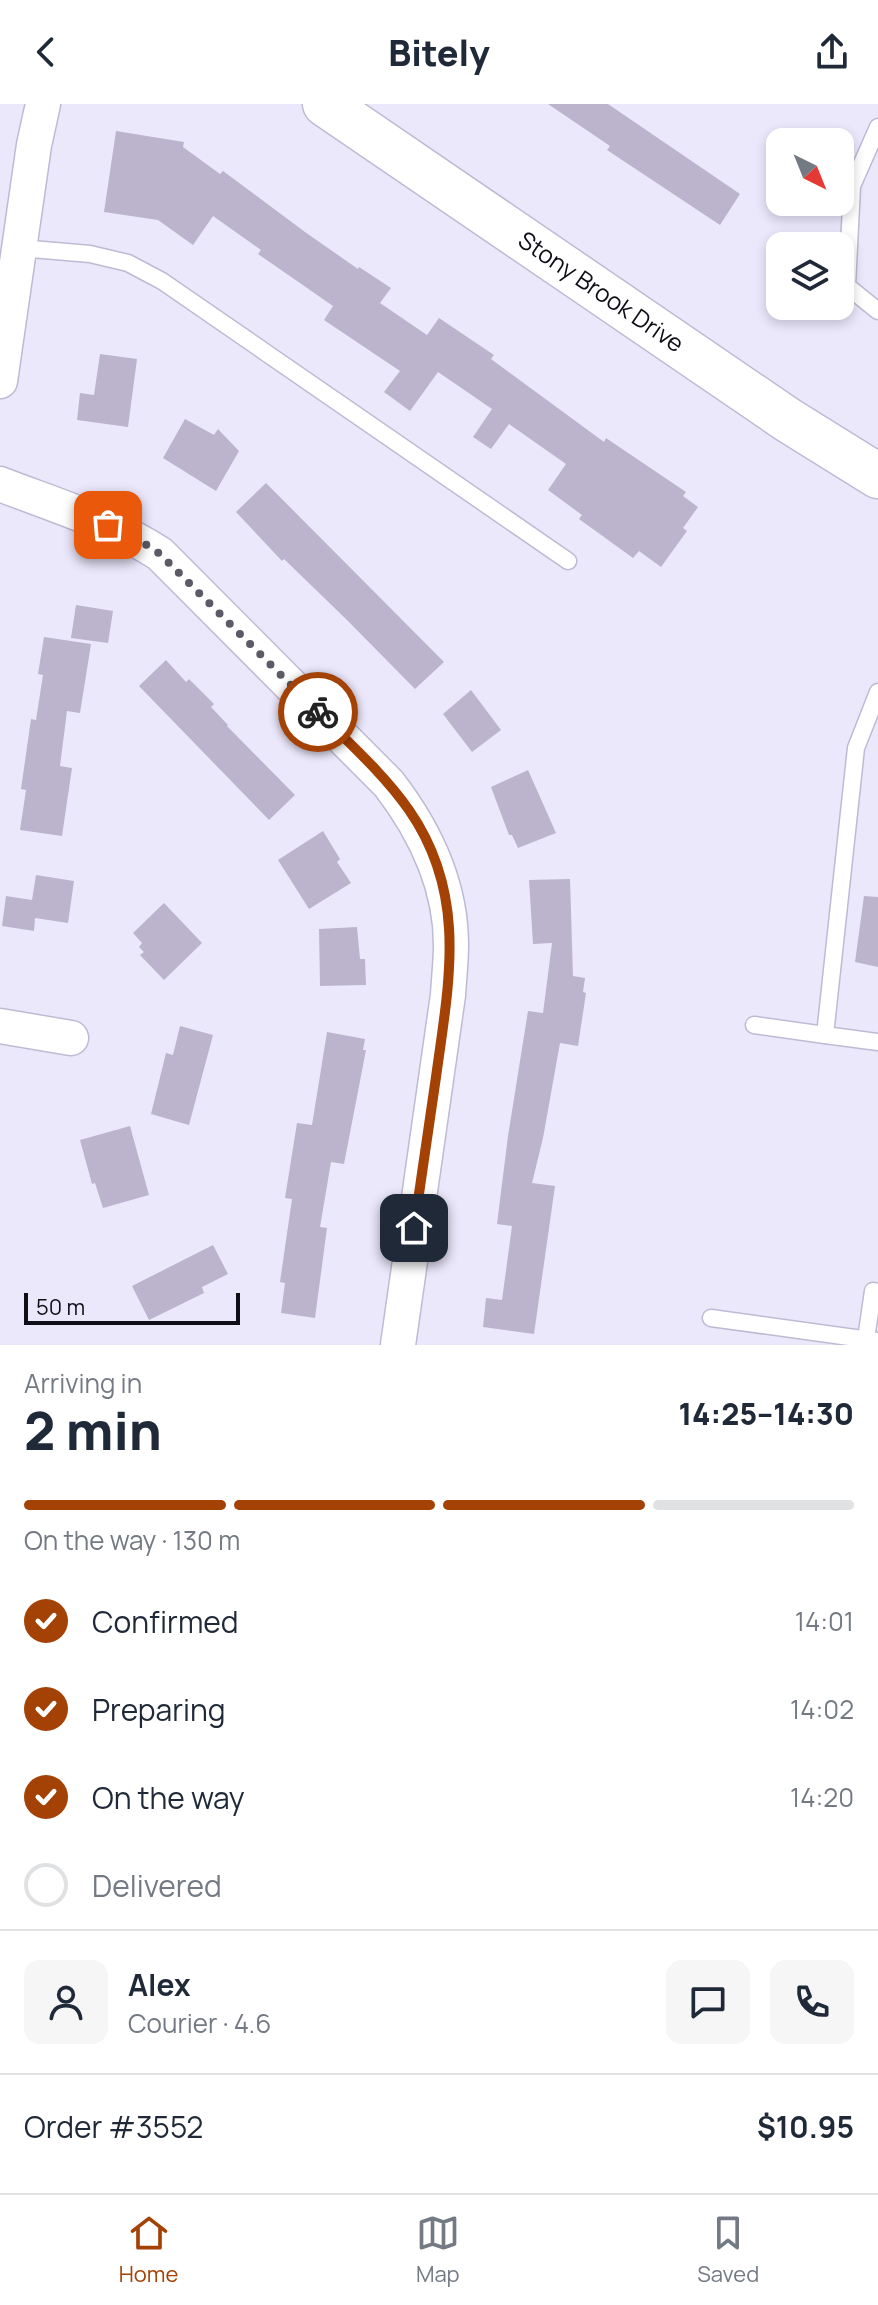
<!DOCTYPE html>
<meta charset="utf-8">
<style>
body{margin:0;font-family:Manrope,sans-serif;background:#f6f6f7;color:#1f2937;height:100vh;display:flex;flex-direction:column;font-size:30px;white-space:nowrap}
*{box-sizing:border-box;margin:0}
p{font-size:26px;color:#747a83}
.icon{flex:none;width:44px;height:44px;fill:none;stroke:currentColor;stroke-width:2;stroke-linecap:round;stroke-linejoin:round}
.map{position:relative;height:1241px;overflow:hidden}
.drawer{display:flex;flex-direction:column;background:#fff;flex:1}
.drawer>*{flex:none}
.needle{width:52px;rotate:137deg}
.tools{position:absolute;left:766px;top:24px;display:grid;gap:16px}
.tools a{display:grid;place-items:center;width:88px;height:88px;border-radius:16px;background:#fff;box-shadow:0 4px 12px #0003;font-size:40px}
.scale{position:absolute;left:24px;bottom:20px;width:216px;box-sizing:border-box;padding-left:8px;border:4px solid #0f0d16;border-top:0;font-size:22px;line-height:28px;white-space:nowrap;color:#0f0d16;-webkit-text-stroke:6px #ece8fc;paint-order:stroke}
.pin{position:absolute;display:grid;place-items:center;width:68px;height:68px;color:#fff;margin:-34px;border-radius:16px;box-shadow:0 4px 12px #0006}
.courier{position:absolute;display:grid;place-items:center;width:80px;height:80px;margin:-40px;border:6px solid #a44104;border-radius:50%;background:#fff;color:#222;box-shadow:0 2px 10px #0007}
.overview em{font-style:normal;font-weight:800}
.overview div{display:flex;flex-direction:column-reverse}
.overview{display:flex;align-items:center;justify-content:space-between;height:136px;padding:0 24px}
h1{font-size:52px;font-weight:800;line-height:60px}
.bar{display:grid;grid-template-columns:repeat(4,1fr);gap:12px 8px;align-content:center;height:96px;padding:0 24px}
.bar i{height:10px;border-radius:6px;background:#e0e1e3}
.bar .current{background:#a44104}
.bar p{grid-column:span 4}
.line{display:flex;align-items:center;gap:20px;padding:0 24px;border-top:2px solid #e0e1e3}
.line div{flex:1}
.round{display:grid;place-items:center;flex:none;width:84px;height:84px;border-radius:16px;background:#f6f6f7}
ol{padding:0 24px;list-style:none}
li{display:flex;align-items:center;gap:24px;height:88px}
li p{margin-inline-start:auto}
li .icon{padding:8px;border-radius:50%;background:#a44104;color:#fff;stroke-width:4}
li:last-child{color:#747a83}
li i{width:44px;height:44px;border:4px solid #e0e1e3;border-radius:50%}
header{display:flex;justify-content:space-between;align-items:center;height:104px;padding:0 24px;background:#fff;font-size:36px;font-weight:800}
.tab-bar{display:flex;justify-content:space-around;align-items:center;height:112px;border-top:2px solid #e0e1e3;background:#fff;font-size:22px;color:#747a83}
.tab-bar a{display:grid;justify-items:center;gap:4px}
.tab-bar .current{color:#a44104}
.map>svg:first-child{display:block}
.building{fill:#bbb4cc}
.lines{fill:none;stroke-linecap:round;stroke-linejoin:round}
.lane-casing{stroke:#bfbad3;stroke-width:19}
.street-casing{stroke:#bfbad3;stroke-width:37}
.secondary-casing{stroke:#bfbad3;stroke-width:47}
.lane{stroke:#fff;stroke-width:16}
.street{stroke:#fff;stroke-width:34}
.secondary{stroke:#fff;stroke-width:44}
.done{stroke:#5c5a66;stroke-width:8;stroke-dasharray:0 14.4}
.route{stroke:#a44104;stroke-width:10}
.labels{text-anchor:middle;stroke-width:6;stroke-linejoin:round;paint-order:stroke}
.street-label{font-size:24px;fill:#0f0d16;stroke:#ece8fc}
</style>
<header><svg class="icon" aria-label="back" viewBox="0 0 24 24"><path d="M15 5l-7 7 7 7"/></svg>Bitely<svg class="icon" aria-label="share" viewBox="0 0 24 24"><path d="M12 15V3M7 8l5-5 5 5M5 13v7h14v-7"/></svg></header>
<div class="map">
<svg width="878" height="1241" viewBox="0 0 878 1241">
<rect width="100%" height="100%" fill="#ece8fc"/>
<g class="building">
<path d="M548 0H608L740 90 720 121 607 46 610 42Z"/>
<path d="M116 27 184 38 183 43 220 70 223 67 305 128 358 165 359 163 391 184 380 199 427 231 439 214 494 251 491 255 604 338 606 334 686 388 683 392 698 403 683 424 687 427 661 463 639 447 633 454 579 415 582 411 548 386 566 360 509 320 491 345 473 333 492 305 438 268 410 307 384 288 400 267 324 216 333 202 258 150 261 146 213 112 193 141 158 116 104 108Z"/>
<path d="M100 250 137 255 128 323 77 316 80 289 94 291Z"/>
<path d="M185 315 214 331 218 325 239 347 216 387 163 354Z"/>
<path d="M266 379 444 558 415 585 348 517 284 455 282 457 236 408Z"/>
<path d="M76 501 113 507 108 539 71 534Z"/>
<path d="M44 533 91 540 80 609 67 607 60 662 72 664 62 732 20 726 26 686 21 685 31 615 36 616 43 571 38 570Z"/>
<path d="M166 556 186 578 189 575 214 600 211 603 228 621 227 622 295 691 269 716 139 582Z"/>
<path d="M471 586 501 626 472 648 443 610Z"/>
<path d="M528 666 556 729 518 744 512 731H509L491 683Z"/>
<path d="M323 727 340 755 337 758 351 779 309 805 278 756Z"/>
<path d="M36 771 74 777 68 819 35 814 34 827 2 822 6 792 32 796Z"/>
<path d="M570 775 573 872 585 874 583 888 586 889 578 942 560 939 543 1034 532 1079 555 1082 534 1230 483 1223 486 1194 502 1196 512 1122 497 1120 508 1032 528 907 543 909 552 839 533 840 529 776Z"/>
<path d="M864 792 878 793V863L855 858Z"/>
<path d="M164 799 202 839 164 876 140 851 144 848 139 843 142 839 133 829Z"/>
<path d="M357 823 360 855H365L366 881 320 882 319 825Z"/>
<path d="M180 922 213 931 189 1021 151 1010 166 949 173 951Z"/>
<path d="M327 928 365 935 363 946H366L344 1060 331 1058 320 1123 327 1124 315 1214 281 1209 285 1179 280 1178 292 1095 285 1094 297 1019 312 1021Z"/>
<path d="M130 1022 149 1091 103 1104 95 1079 92 1080 80 1036Z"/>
<path d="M213 1141 228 1170 202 1183 204 1189 149 1216 132 1182Z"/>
</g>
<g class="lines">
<defs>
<g id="lane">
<path d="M878 23 852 82 847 182 878 207"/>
<path d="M20 144 90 150 128 159 162 177 568 457"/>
<path d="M878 588 856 644 825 931 878 938"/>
<path d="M754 921 825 931"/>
<path d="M711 1214 878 1237"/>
<path d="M866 1235 873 1187 878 1188"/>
</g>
<g id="street">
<path d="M0 277 34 41 43 0"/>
<path d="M0 380C54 401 111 418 160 450L389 680C425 727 451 780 451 841 451 857 449 874 448 891L398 1241"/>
<path d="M0 922 71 934"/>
</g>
<g id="secondary">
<path id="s1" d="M325 0 788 316 878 372"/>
</g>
</defs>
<use href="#lane" class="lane-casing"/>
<use href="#street" class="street-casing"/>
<use href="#secondary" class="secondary-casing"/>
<use href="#lane" class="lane"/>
<use href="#street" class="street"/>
<use href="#secondary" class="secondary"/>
</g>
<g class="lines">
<path class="done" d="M108 421 135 433 160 450 318 608"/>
<path class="route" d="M318 608C349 639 384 670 409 706 468 791 449 878 436 973 429 1023 421 1074 414 1124"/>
</g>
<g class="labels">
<g class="street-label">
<text dy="8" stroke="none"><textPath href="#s1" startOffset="334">Stony Brook Drive</textPath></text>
</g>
</g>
</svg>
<div class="tools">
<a><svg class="needle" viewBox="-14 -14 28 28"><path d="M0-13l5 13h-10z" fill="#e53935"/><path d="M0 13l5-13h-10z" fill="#747a83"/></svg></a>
<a><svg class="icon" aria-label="layers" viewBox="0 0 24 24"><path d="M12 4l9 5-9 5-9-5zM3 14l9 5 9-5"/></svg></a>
</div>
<div class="scale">50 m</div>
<div class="pin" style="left:108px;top:421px;background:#ea580c"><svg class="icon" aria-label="bag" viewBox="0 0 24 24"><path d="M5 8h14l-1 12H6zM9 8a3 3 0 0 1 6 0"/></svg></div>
<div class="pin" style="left:414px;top:1124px;background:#1f2937"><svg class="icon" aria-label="home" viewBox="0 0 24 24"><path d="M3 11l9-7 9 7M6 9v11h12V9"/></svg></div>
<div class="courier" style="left:318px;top:608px"><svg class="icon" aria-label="bike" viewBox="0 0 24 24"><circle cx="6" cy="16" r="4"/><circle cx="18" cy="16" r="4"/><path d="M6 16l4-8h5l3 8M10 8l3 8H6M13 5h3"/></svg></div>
</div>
<section class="drawer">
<div class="overview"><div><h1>2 min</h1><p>Arriving in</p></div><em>14:25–14:30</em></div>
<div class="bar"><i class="current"></i><i class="current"></i><i class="current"></i><i></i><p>On the way · 130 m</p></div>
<ol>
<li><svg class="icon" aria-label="check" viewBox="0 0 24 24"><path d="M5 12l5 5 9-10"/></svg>Confirmed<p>14:01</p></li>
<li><svg class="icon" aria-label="check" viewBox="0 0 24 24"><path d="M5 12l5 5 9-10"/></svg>Preparing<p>14:02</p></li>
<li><svg class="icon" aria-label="check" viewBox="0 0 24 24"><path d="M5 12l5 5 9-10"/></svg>On the way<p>14:20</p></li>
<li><i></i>Delivered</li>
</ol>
<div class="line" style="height:144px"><a class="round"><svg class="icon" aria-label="person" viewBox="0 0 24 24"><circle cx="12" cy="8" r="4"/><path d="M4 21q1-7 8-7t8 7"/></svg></a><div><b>Alex</b><p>Courier · 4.6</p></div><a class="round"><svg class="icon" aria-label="chat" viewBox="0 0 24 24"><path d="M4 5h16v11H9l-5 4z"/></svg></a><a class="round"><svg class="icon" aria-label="phone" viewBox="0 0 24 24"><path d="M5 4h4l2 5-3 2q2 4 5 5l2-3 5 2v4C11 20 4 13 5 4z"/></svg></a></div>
<div class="line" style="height:104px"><div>Order #3552</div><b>$10.95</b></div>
</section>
<nav class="tab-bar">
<a class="current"><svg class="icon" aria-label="home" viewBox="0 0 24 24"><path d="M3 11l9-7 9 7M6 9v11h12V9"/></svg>Home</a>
<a><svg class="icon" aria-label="map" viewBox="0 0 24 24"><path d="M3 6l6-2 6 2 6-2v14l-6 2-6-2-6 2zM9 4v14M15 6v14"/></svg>Map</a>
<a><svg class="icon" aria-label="saved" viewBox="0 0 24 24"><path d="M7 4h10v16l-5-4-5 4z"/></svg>Saved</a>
</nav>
